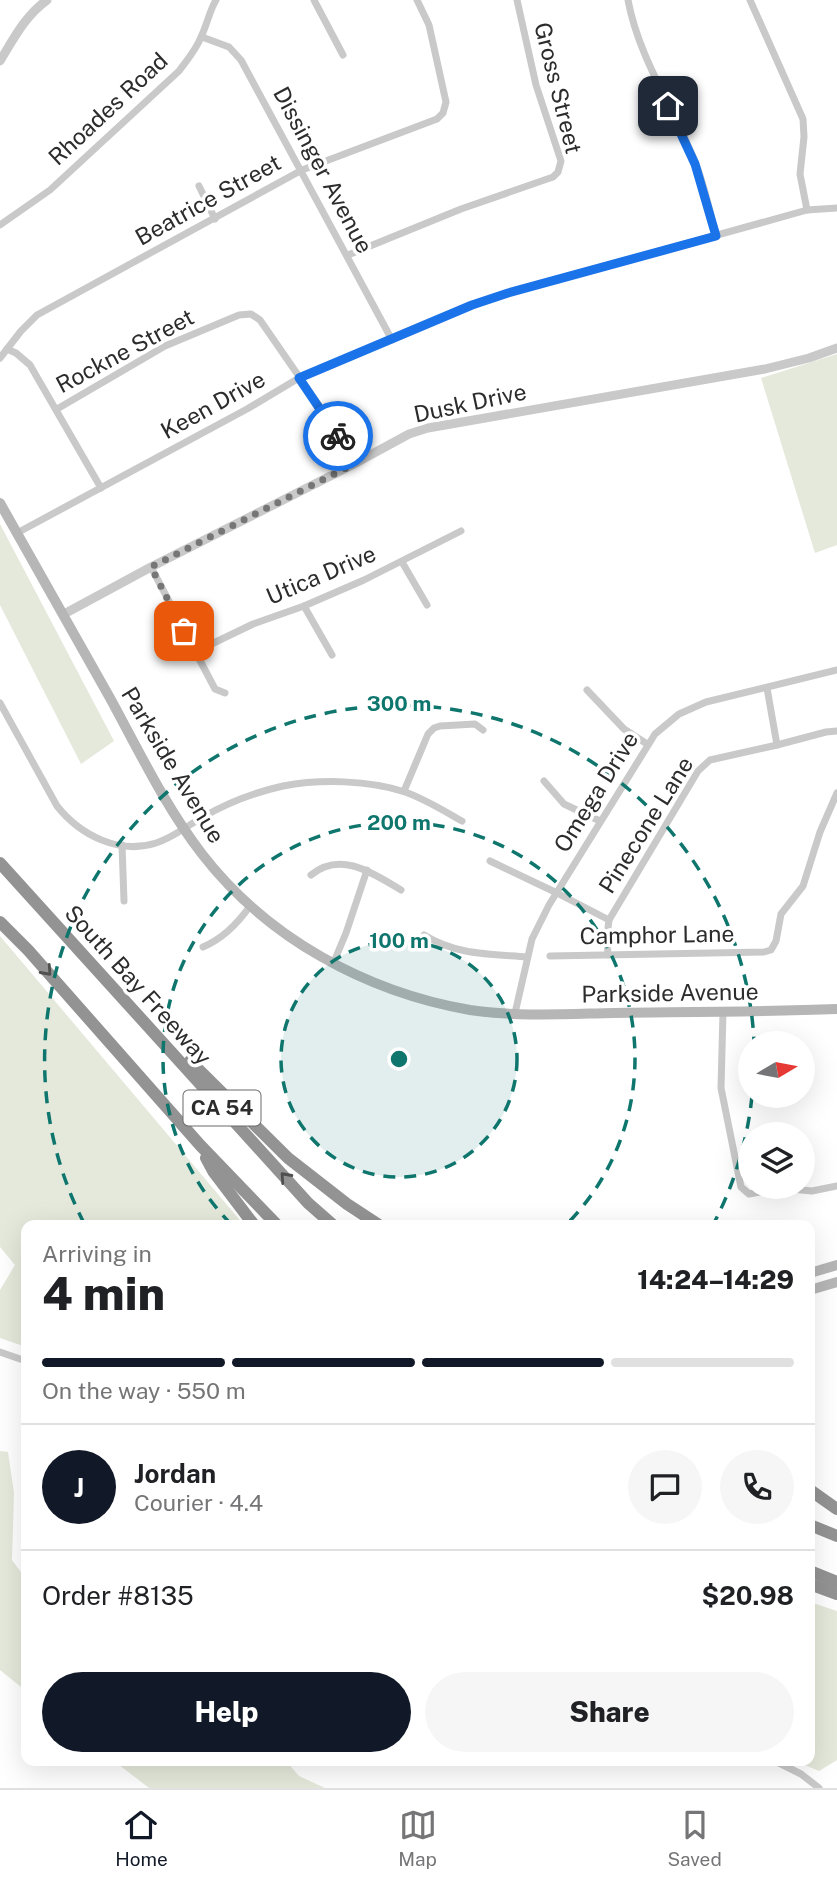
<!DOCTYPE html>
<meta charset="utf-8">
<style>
body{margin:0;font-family:"Public Sans",sans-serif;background:#f6f6f6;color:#202124;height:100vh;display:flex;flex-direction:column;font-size:26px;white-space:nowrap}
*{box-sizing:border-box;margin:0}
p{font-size:23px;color:#757577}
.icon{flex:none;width:38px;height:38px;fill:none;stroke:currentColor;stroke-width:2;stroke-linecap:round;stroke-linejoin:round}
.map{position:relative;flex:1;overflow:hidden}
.panel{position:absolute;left:21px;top:1220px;width:794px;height:546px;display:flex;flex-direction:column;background:#fff;border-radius:14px;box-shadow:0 7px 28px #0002}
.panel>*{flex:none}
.needle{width:46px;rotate:80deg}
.buttons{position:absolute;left:738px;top:1031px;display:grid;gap:14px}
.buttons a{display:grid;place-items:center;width:77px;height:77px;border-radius:50%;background:#fff;box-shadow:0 7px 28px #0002;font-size:35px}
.pin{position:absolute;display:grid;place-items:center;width:60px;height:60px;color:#fff;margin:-30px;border-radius:14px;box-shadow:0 4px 10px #0006}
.courier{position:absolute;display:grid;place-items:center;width:70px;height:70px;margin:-35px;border:5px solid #1a73e8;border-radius:50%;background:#fff;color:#222;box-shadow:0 2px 9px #0007}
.overview em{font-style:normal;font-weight:800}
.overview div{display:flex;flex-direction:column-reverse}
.overview{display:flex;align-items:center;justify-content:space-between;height:119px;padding:0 21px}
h1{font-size:46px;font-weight:800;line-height:52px}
.bar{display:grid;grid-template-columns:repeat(4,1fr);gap:10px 7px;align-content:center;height:84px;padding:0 21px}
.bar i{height:9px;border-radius:5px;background:#e0e0e0}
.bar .active{background:#111827}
.bar p{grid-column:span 4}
.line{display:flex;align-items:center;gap:18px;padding:0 21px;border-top:2px solid #e0e0e0}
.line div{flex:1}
.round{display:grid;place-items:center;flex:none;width:74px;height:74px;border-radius:37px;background:#f6f6f6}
.primary-button{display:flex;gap:14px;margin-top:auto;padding:14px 21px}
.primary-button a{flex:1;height:80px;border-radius:42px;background:#111827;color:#fff;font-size:28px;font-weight:800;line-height:80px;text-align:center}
.primary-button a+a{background:#f6f6f6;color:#202124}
.menu{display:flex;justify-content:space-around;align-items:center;height:98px;border-top:2px solid #e0e0e0;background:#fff;font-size:19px;color:#757577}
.menu a{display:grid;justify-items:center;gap:4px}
.menu .active{color:#111827}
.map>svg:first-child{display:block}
.green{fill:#e4e9db}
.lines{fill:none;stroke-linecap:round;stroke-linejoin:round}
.minor{stroke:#c9c9c9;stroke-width:7}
.tertiary{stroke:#c9c9c9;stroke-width:9}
.secondary{stroke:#b6b6b6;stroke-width:10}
.motorway{stroke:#939393;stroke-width:12}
.oneway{stroke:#505050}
.done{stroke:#767676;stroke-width:7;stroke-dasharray:0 12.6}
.route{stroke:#1a73e8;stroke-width:9}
.ring{fill:none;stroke:#0f766e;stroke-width:3.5;stroke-dasharray:12 9}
.labels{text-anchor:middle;stroke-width:7;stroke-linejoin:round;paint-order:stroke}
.shield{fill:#fff;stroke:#6b6b6b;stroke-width:2}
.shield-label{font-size:21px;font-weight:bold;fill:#2c2c2c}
.street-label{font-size:23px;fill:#2c2c2c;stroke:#fff}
.centre{fill:#0f766e;stroke:#fff;stroke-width:3.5}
.ring-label{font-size:21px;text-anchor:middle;font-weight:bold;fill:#0f766e;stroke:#fff;stroke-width:7;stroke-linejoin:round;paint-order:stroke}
</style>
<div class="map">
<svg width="837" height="1788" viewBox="0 0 837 1788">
<rect width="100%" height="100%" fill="#fff"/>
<g class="green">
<path d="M837 354V545L815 553 761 378Z"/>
<path d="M0 524 114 741 81 764 0 605Z"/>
<path d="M0 936 244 1225H26V1347L0 1338V1290L15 1265 0 1247Z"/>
<path d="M0 1451 8 1452 14 1493 12 1560 26 1579V1691L0 1670Z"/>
<path d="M810 1602 837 1611V1760L819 1771 795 1761 810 1760Z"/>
<path d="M114 1761H286L299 1776 325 1788H149Z"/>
</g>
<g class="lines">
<g class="minor">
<path d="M314 0 343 55"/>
<path d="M628 0C639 59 674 108 696 164 705 187 710 212 716 236"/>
<path d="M750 0 803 119 804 137 800 174 807 210"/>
<path d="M202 37 229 47 241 60 392 340"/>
<path d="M199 186 215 219"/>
<path d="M0 225 50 190 179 71C187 60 196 50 201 37 207 25 209 12 216 0"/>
<path d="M348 255 461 209 553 177 558 172 561 161 536 85 517 0"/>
<path d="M7 349 16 353 30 365 101 488"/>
<path d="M0 358 21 331 37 315 302 170 437 119 443 113 446 102 429 25 417 0"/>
<path d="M57 409 165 346 239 315 251 314 260 320 327 417 343 445 352 465"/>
<path d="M17 533 247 409 299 378 472 305 513 292 807 210 837 208"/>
<path d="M402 562 427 605"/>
<path d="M151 567 215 689 225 693"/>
<path d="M304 606 332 655"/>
<path d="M195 652 253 624 304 606 364 580 461 531"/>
<path d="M767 688 777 745"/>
<path d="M587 690 624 729 647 744"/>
<path d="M0 703 57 806C80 835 119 855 156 843 173 838 188 825 203 817 227 803 256 792 283 786 320 779 369 780 405 792 425 799 444 811 462 821"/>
<path d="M544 781 564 804 600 821"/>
<path d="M404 791 428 734 434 728 440 726 475 724 483 730"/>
<path d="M122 845 124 901"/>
<path d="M490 861 557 893 609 920"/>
<path d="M311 875C341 850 374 874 401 890"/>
<path d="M424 935C456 955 490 954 527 957"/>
<path d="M203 947C222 939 238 923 250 906"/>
<path d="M608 955 607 936 609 920 698 771 710 760 777 745 826 732 837 731"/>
<path d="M550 956 764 952 771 950 776 941 781 914 803 886 820 832 837 793"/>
<path d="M333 964 346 933 367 870"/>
<path d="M723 1012 721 1088 741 1187 749 1194 781 1188 812 1191 837 1186"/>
<path d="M515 1013 532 939 549 905 655 734 679 714 706 702 837 670"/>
<path d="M0 1352 26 1361"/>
<path d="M773 1760 801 1774 819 1788"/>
</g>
<g class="tertiary">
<path d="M0 61C14 38 25 16 47 0"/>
<path d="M64 614 151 567 352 465 409 434 428 428 765 369 809 358 837 348"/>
</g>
<g class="secondary">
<path d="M0 503C37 568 74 633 110 698 139 751 165 806 202 854 267 938 366 992 470 1010 517 1017 566 1014 613 1013 687 1012 762 1012 837 1009"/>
<path d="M810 1273 837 1265"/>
<path d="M810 1290 837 1282"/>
</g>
<g class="motorway">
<path d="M0 863 308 1203 333 1225"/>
<path d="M0 922 28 950 200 1145 277 1225"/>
<path d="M190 1061 288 1158 347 1204 379 1225"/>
<path d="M206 1158 213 1171 254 1225"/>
<path d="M810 1490 837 1509"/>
<path d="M810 1525 837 1536"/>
<path d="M810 1571 837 1582"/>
<path d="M810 1584 837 1594"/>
</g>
</g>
<defs><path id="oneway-chevron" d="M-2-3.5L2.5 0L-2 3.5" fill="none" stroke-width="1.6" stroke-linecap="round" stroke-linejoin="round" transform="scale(1.75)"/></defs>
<g class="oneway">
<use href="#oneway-chevron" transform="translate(47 971) rotate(48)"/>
<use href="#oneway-chevron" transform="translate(285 1177) rotate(-132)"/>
</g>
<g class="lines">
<path class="done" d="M184 631 151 567 352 465 338 436"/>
<path class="route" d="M338 436 299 378 472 305 508 293 716 236 695 164 668 106"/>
</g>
<circle cx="399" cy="1059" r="118" fill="#0f766e" fill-opacity=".12"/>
<g class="ring">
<circle cx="399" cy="1059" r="118"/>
<path d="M231 1224A236 236 0 1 1 567 1224"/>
<path d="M752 1096A355 355 0 0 1 714 1223M84 1223A355 355 0 1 1 754 1040"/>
</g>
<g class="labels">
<rect class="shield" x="183.5" y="1090.5" width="77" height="35" rx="5"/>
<g class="shield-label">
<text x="222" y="1115">CA 54</text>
</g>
<g class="street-label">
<text transform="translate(558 88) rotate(76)" y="8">Gross Street</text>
<text transform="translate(108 109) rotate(-43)" y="8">Rhoades Road</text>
<text transform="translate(323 170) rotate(62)" y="8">Dissinger Avenue</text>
<text transform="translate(208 200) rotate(-29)" y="8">Beatrice Street</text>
<text transform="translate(125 351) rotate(-28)" y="8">Rockne Street</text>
<text transform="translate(470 403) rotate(-12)" y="8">Dusk Drive</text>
<text transform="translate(213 405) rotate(-29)" y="8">Keen Drive</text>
<text transform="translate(321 575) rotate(-23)" y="8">Utica Drive</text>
<text transform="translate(173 765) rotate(59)" y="8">Parkside Avenue</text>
<text transform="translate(596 792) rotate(-58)" y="8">Omega Drive</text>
<text transform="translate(646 825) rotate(-58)" y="8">Pinecone Lane</text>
<text transform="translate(657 935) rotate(-1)" y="8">Camphor Lane</text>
<text transform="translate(138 985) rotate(48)" y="8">South Bay Freeway</text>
<text transform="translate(670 993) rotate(-1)" y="8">Parkside Avenue</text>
</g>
</g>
<circle cx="399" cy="1059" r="10" class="centre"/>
<g class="ring-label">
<text x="399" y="711">300 m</text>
<text x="399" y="830">200 m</text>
<text x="399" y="948">100 m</text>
</g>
</svg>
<div class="buttons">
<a><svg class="needle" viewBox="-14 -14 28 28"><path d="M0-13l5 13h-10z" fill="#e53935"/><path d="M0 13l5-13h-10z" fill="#757577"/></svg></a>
<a><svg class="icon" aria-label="layers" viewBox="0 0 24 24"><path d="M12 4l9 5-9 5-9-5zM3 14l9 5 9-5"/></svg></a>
</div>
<div class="pin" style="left:184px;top:631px;background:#ea580c"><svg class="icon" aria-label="bag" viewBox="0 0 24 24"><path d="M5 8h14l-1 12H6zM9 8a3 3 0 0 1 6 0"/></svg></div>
<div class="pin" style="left:668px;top:106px;background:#1f2937"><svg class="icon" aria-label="home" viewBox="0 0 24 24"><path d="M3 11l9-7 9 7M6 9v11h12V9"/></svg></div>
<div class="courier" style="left:338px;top:436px"><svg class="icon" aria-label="bike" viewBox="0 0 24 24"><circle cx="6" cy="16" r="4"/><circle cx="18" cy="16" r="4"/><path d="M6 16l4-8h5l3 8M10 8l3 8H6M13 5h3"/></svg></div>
<section class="panel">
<div class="overview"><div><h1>4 min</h1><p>Arriving in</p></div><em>14:24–14:29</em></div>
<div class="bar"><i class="active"></i><i class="active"></i><i class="active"></i><i></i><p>On the way · 550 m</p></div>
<div class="line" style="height:126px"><b class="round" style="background:#111827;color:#fff">J</b><div><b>Jordan</b><p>Courier · 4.4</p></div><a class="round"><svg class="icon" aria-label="chat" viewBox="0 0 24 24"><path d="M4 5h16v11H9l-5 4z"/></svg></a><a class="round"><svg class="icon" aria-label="phone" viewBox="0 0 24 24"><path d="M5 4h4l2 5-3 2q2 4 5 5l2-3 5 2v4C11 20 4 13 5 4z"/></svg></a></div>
<div class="line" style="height:91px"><div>Order #8135</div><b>$20.98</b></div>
<div class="primary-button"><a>Help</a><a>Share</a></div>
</section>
</div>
<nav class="menu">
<a class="active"><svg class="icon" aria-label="home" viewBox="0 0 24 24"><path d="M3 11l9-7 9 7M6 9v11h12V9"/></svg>Home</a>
<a><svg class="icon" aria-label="map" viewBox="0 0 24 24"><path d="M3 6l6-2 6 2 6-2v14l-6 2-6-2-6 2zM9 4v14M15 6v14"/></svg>Map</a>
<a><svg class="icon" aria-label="saved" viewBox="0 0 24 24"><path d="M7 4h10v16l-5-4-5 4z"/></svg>Saved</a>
</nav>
